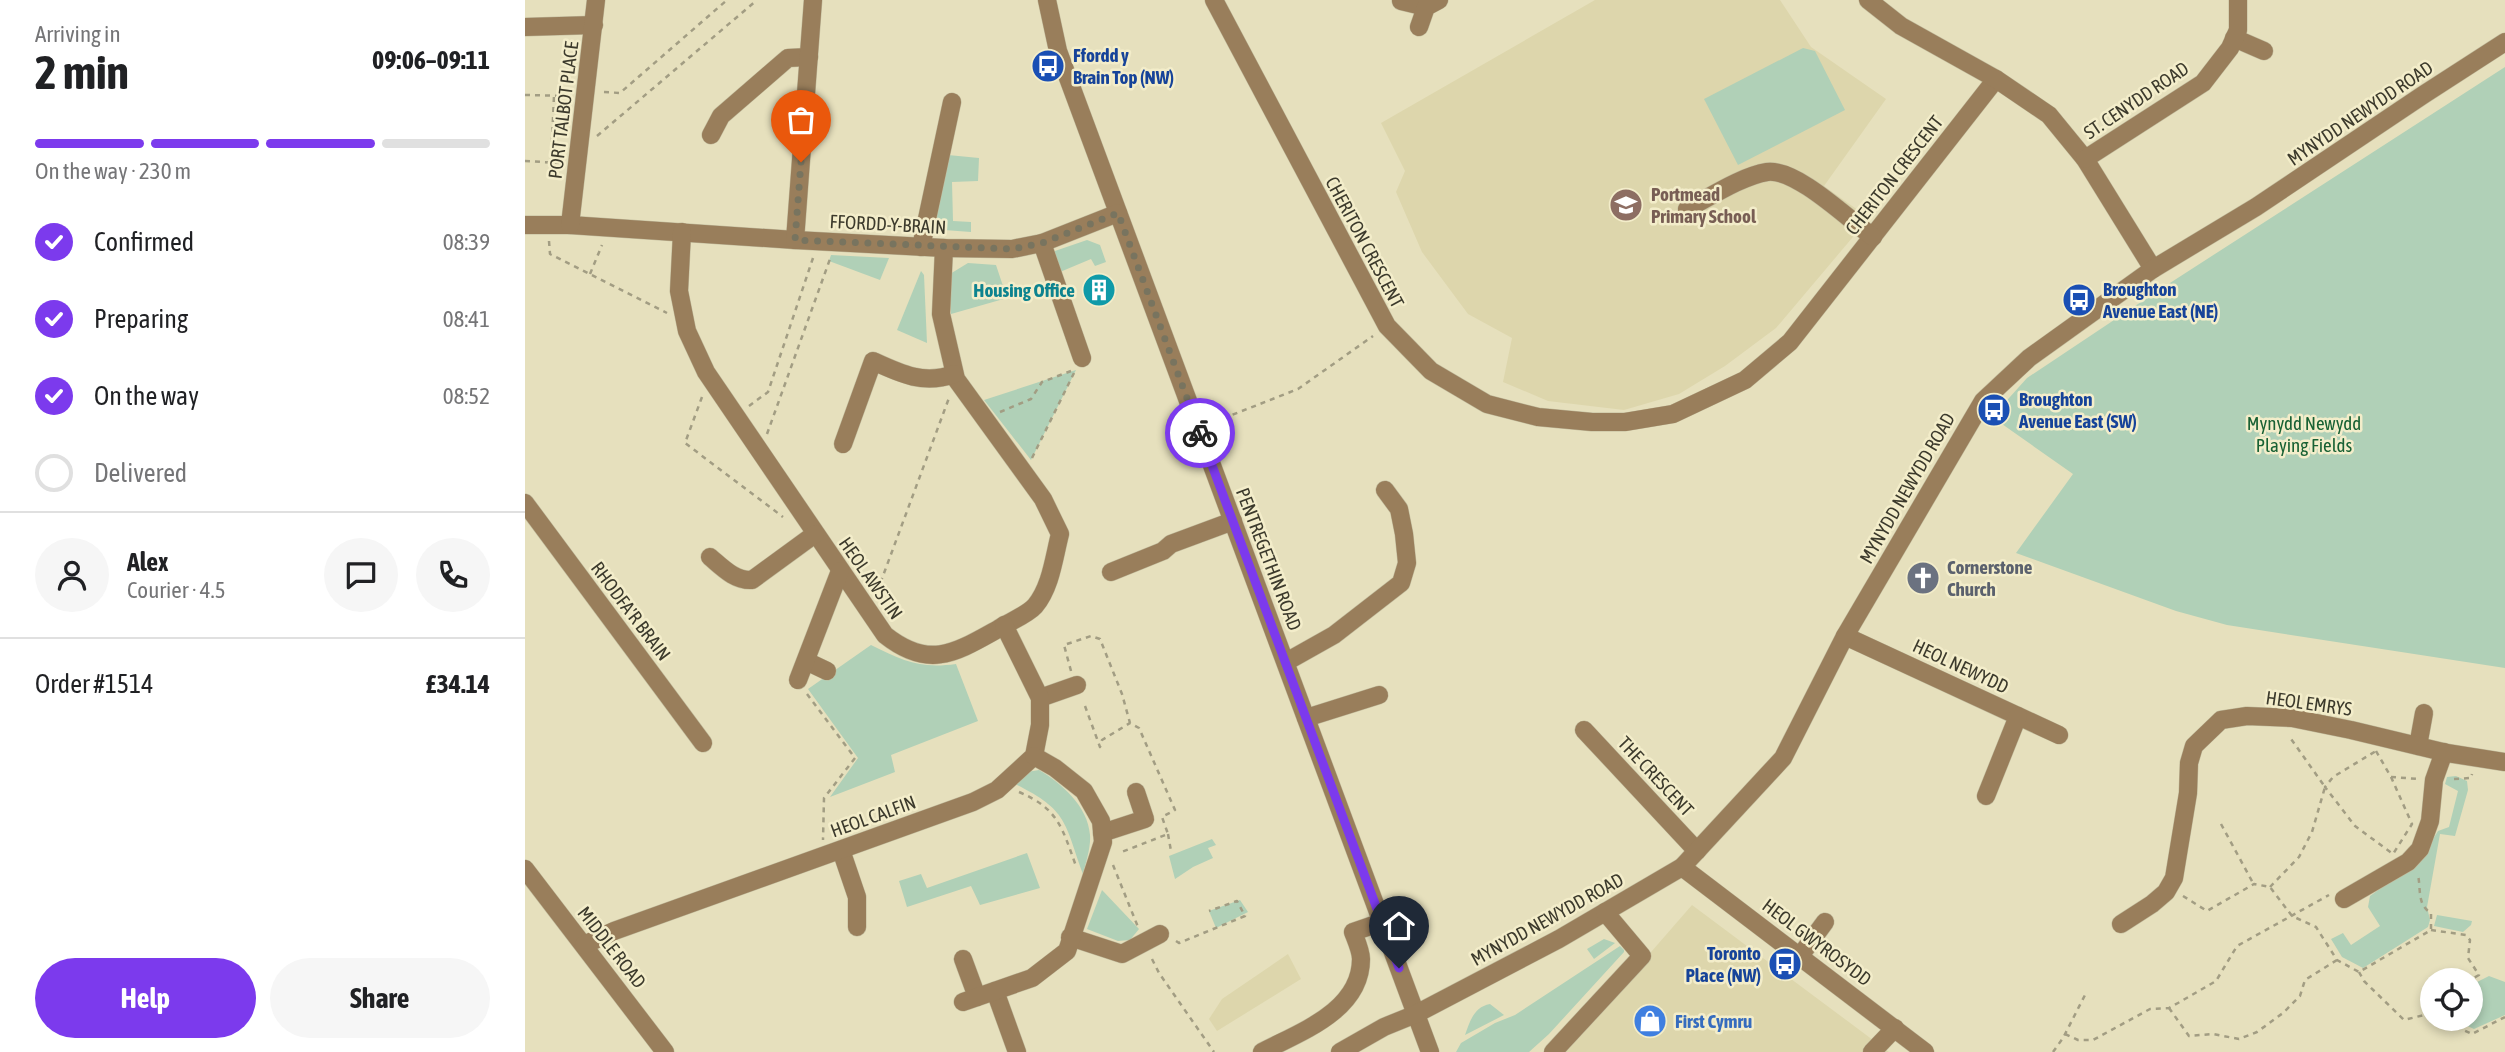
<!DOCTYPE html>
<meta charset="utf-8">
<style>
body{margin:0;font-family:"Asap Condensed",sans-serif;background:#f6f6f6;color:#202124;height:100vh;display:flex;flex-direction:column;font-size:26px;white-space:nowrap}
*{box-sizing:border-box;margin:0}
p{font-size:23px;color:#757577}
.icon{flex:none;width:38px;height:38px;fill:none;stroke:currentColor;stroke-width:2;stroke-linecap:round;stroke-linejoin:round}
.map{position:relative;flex:1;overflow:hidden}
.panel{display:flex;flex-direction:column;background:#fff;width:525px}
.panel>*{flex:none}
.controls{position:absolute;left:1895px;top:968px;display:grid;gap:14px}
.controls a{display:grid;place-items:center;width:63px;height:63px;border-radius:50%;background:#fff;box-shadow:0 4px 10px #0003;font-size:35px}
.pin{position:absolute;display:grid;place-items:center;width:60px;height:60px;color:#fff;margin:-72px -30px;border-radius:50% 50% 50% 0;rotate:-45deg;box-shadow:0 0 7px #0007}
.pin .icon{rotate:45deg}
.courier{position:absolute;display:grid;place-items:center;width:70px;height:70px;margin:-35px;border:5px solid #7c3aed;border-radius:50%;background:#fff;color:#222;box-shadow:0 2px 9px #0007}
.summary em{font-style:normal;font-weight:700}
.summary div{display:flex;flex-direction:column-reverse}
.summary{display:flex;align-items:center;justify-content:space-between;height:119px;padding:0 35px}
h1{font-size:46px;font-weight:700;line-height:52px}
.bar{display:grid;grid-template-columns:repeat(4,1fr);gap:10px 7px;align-content:center;height:84px;padding:0 35px}
.bar i{height:9px;border-radius:5px;background:#e0e0e0}
.bar .active{background:#7c3aed}
.bar p{grid-column:span 4}
.line{display:flex;align-items:center;gap:18px;padding:0 35px;border-top:2px solid #e0e0e0}
.line div{flex:1}
.round{display:grid;place-items:center;flex:none;width:74px;height:74px;border-radius:37px;background:#f6f6f6}
ol{padding:0 35px;list-style:none}
li{display:flex;align-items:center;gap:21px;height:77px}
li p{margin-inline-start:auto}
li .icon{padding:7px;border-radius:50%;background:#7c3aed;color:#fff;stroke-width:4}
li:last-child{color:#757577}
li i{width:38px;height:38px;border:4px solid #e0e0e0;border-radius:50%}
.button{display:flex;gap:14px;margin-top:auto;padding:14px 35px}
.button a{flex:1;height:80px;border-radius:42px;background:#7c3aed;color:#fff;font-size:28px;font-weight:700;line-height:80px;text-align:center}
.button a+a{background:#f6f6f6;color:#202124}
main{display:flex;flex:1;min-height:0}
.map>svg:first-child{display:block}
.built{fill:#ddd6ac}
.green{fill:#b0d0b7}
.lines{fill:none;stroke-linecap:round;stroke-linejoin:round}
.minor-casing{stroke:#c1bb9d;stroke-width:19}
.path{stroke:#a29d83;stroke-width:2.5;stroke-dasharray:5 5;stroke-linecap:butt}
.minor{stroke:#997e5b;stroke-width:18}
.done{stroke:#78745f;stroke-width:7;stroke-dasharray:0 12.6}
.route{stroke:#7c3aed;stroke-width:9}
.labels{text-anchor:middle;stroke-width:5;stroke-linejoin:round;paint-order:stroke}
.transit-label{font-size:19px;font-weight:bold;fill:#164399;stroke:#f3edca;text-anchor:start}
.street-label{font-size:19px;fill:#3c3a2c;stroke:#f3edca}
.education-label{font-size:19px;font-weight:bold;fill:#785e54;stroke:#f3edca;text-anchor:start}
.culture-label{font-size:19px;font-weight:bold;fill:#0d838f;stroke:#f3edca;text-anchor:end}
.park-label{font-size:19px;fill:#186134;stroke:#f3edca}
.worship-label{font-size:19px;font-weight:bold;fill:#5b616d;stroke:#f3edca;text-anchor:start}
.shop-label{font-size:19px;font-weight:bold;fill:#366cbe;stroke:#f3edca;text-anchor:start}
</style>
<main>
<section class="panel">
<div class="summary"><div><h1>2 min</h1><p>Arriving in</p></div><em>09:06–09:11</em></div>
<div class="bar"><i class="active"></i><i class="active"></i><i class="active"></i><i></i><p>On the way · 230 m</p></div>
<ol>
<li><svg class="icon" aria-label="check" viewBox="0 0 24 24"><path d="M5 12l5 5 9-10"/></svg>Confirmed<p>08:39</p></li>
<li><svg class="icon" aria-label="check" viewBox="0 0 24 24"><path d="M5 12l5 5 9-10"/></svg>Preparing<p>08:41</p></li>
<li><svg class="icon" aria-label="check" viewBox="0 0 24 24"><path d="M5 12l5 5 9-10"/></svg>On the way<p>08:52</p></li>
<li><i></i>Delivered</li>
</ol>
<div class="line" style="height:126px"><a class="round"><svg class="icon" aria-label="person" viewBox="0 0 24 24"><circle cx="12" cy="8" r="4"/><path d="M4 21q1-7 8-7t8 7"/></svg></a><div><b>Alex</b><p>Courier · 4.5</p></div><a class="round"><svg class="icon" aria-label="chat" viewBox="0 0 24 24"><path d="M4 5h16v11H9l-5 4z"/></svg></a><a class="round"><svg class="icon" aria-label="phone" viewBox="0 0 24 24"><path d="M5 4h4l2 5-3 2q2 4 5 5l2-3 5 2v4C11 20 4 13 5 4z"/></svg></a></div>
<div class="line" style="height:91px"><div>Order #1514</div><b>£34.14</b></div>
<div class="button"><a>Help</a><a>Share</a></div>
</section>
<div class="map">
<svg width="1980" height="1052" viewBox="0 0 1980 1052">
<rect width="100%" height="100%" fill="#e6e0bd"/>
<g class="built">
<path d="M1070 0H1255L1286 47 1361 99 1299 186 1344 218 1251 328 1200 366 1154 394 1099 410 1023 401 978 382 987 338 943 314 897 252 871 192 880 171 856 123Z"/>
<path d="M1167 905 1364 1052H1039Z"/>
<path d="M763 954 776 979 692 1031 684 1019 697 999Z"/>
</g>
<g class="green">
<path d="M1278 48 1290 51 1320 110 1213 165 1179 99Z"/>
<path d="M1980 67V668L1702 625 1651 611 1491 553 1548 474 1467 417 1502 378 1631 292Z"/>
<path d="M423 155 454 158 453 181 427 182 428 221 446 222V232L419 230 405 218Z"/>
<path d="M562 240 575 245 581 262 570 266 566 259 535 272 527 252Z"/>
<path d="M306 255 364 258 355 280 304 261Z"/>
<path d="M443 263 471 265 482 298 426 314 425 274Z"/>
<path d="M396 271 399 275 402 343 372 330Z"/>
<path d="M551 370 506 460 459 400Z"/>
<path d="M346 645C378 661 395 669 431 664L453 721 366 755 370 772 305 797 333 758 283 689Z"/>
<path d="M514 770C536 783 563 806 565 835 566 847 561 862 558 874 539 822 543 810 490 784L502 772Z"/>
<path d="M1931 776 1942 781 1943 790 1930 836 1915 834 1902 907 1905 920 1903 927 1838 968 1817 957 1806 939 1818 933 1826 945 1855 926 1843 907 1845 896 1896 859 1913 831 1924 827 1933 791 1920 784 1922 777Z"/>
<path d="M687 839 691 845 683 848 688 858 668 867 650 879 644 856Z"/>
<path d="M502 853 515 888 455 905 446 886 382 907 374 881 396 874 402 888Z"/>
<path d="M577 890 614 929 605 940 593 941 562 929Z"/>
<path d="M715 900 723 912 691 928 684 911Z"/>
<path d="M1912 915 1947 921 1946 925 1938 932 1909 926Z"/>
<path d="M1079 939 1090 943 1069 959 1062 949Z"/>
<path d="M1095 946 1099 950V952L1024 1034 1004 1052H931L936 1043 970 1023 990 1015Z"/>
<path d="M1964 976 1980 982V1015L1949 1029 1927 1019 1946 1018V985Z"/>
<path d="M965 1004 979 1015 940 1035C945 1021 949 1007 965 1004Z"/>
</g>
<g class="lines">
<defs>
<g id="minor">
<path d="M522 0 533 51 905 1052"/>
<path d="M689 0 862 326 906 371 962 404 1013 417 1067 422H1100L1148 414 1220 380 1265 342 1471 79"/>
<path d="M1343 0 1376 26 1471 79 1524 115 1560 159 1628 269"/>
<path d="M876 1 901 7"/>
<path d="M0 27 69 25"/>
<path d="M894 27 901 7 914 0"/>
<path d="M1709 38 1739 51"/>
<path d="M186 135 196 116 263 58 284 57"/>
<path d="M1560 159 1678 83 1705 48 1713 30V0"/>
<path d="M1162 209C1185 197 1217 176 1242 172 1271 168 1323 219 1348 237"/>
<path d="M0 225H45L270 240 419 248 487 249 517 243 593 213"/>
<path d="M45 225 71 0"/>
<path d="M157 232 154 291 162 331 181 372 360 635C404 670 430 653 473 629 484 622 502 615 510 606 526 587 529 557 535 534L518 499 431 379 416 314 419 248"/>
<path d="M270 240 288 0"/>
<path d="M517 243 557 358"/>
<path d="M396 247 427 102"/>
<path d="M318 444 348 361C376 374 399 385 429 374"/>
<path d="M0 503 178 743"/>
<path d="M185 557C198 568 210 581 227 580L290 534"/>
<path d="M586 572 638 551 646 544 708 521"/>
<path d="M1320 636 1534 735"/>
<path d="M281 661 302 671"/>
<path d="M761 662 809 635 876 583 882 563 879 534 874 509 860 490"/>
<path d="M273 680 315 571"/>
<path d="M515 698 552 685"/>
<path d="M781 718 854 695"/>
<path d="M1059 730 1172 851"/>
<path d="M1893 746 1899 713"/>
<path d="M1461 796 1493 716"/>
<path d="M577 833 620 819 611 792"/>
<path d="M316 850 332 897V927"/>
<path d="M1157 867 1400 1052"/>
<path d="M0 869 140 1052"/>
<path d="M1819 899 1883 862 1895 849 1905 821 1909 780 1919 752"/>
<path d="M1596 924 1627 904 1641 892 1649 878 1663 793 1664 763 1669 746 1696 720 1722 716 1767 718 1826 730 1922 753 1980 762"/>
<path d="M545 937 597 954 635 934"/>
<path d="M59 945 89 931 448 802 472 790 509 756 515 725V698L479 625"/>
<path d="M1275 956 1300 922"/>
<path d="M438 959 452 997"/>
<path d="M470 991 492 1052"/>
<path d="M438 1002 507 978 542 951 578 842 576 821 559 791 530 768 509 756"/>
<path d="M737 1052C775 1032 836 1011 836 959 836 951 831 940 828 932L857 922"/>
<path d="M815 1052 859 1027 891 1014 1034 939 1157 867 1258 758 1320 636 1458 401 1504 358 1628 269 1731 207 1898 95 1980 42"/>
<path d="M1028 1052 1117 956 1080 912"/>
<path d="M1347 1052 1370 1028"/>
</g>
</defs>
<use href="#minor" class="minor-casing"/>
<g class="path">
<path d="M79 92 95 93 202 0"/>
<path d="M0 95 43 96"/>
<path d="M72 136 232 0"/>
<path d="M0 161 35 163"/>
<path d="M26 162 29 96"/>
<path d="M24 241 25 254 142 313"/>
<path d="M65 274 77 245"/>
<path d="M177 397 160 443 258 517"/>
<path d="M224 406 243 392 288 258"/>
<path d="M475 412 506 399 517 382 546 371"/>
<path d="M689 422 773 389 848 336"/>
<path d="M242 434 305 259"/>
<path d="M507 458 549 373"/>
<path d="M352 592 424 398"/>
<path d="M546 671 539 645 566 636 575 639 597 694 605 723 614 728 650 810 637 817 643 834 594 853"/>
<path d="M282 694 330 758 299 798 298 840"/>
<path d="M560 706 575 747 577 740 605 723"/>
<path d="M1851 751 1866 777 1887 824 1868 854 1830 826 1800 787 1808 777Z"/>
<path d="M1866 777 1894 779"/>
<path d="M1929 779 1946 778 1947 774"/>
<path d="M494 792C534 809 537 828 551 866"/>
<path d="M1696 824 1728 883"/>
<path d="M643 834 646 851"/>
<path d="M588 865 613 927"/>
<path d="M1745 887 1774 857 1787 832 1800 787 1764 736"/>
<path d="M1658 896 1682 911 1729 884 1745 887 1767 916 1791 927 1812 960 1834 972 1906 930V913C1892 905 1896 889 1893 875"/>
<path d="M1906 930 1941 935 1945 940 1943 958 1954 975 1945 980"/>
<path d="M651 941 654 943 720 916 712 901 684 911"/>
<path d="M627 959 634 973 689 1052"/>
<path d="M1834 972 1839 981 1879 1020 1903 1014 1908 1016"/>
<path d="M1644 1008 1664 1036 1688 1034 1714 1039 1732 1032 1758 1013 1775 996 1780 980 1812 960"/>
<path d="M1903 1014 1908 1007"/>
<path d="M1913 1018 1947 1034 1980 1017"/>
<path d="M1540 1034 1553 1040H1568L1625 1009 1644 1008 1653 1003 1691 981 1712 946 1804 895"/>
<path d="M1528 1052 1538 1038 1560 995"/>
</g>
<use href="#minor" class="minor"/>
</g>
<g class="lines">
<path class="done" d="M276 162 270 240 487 249 517 243 593 213 675 433"/>
<path class="route" d="M675 433 874 968"/>
</g>
<defs>
<symbol id="bus-disc" viewBox="-11 -11 22 22"><circle r="9.5" fill="#1a4fb4" stroke="#f3edca"/><path d="M-5-6H5V4H4V6H2V4H-2V6H-4V4H-5ZM-3.5-4V0h7V-4ZM-3.5 1.2v1.5H-2V1.2ZM2 1.2v1.5H3.5V1.2Z" fill="#fff"/></symbol>
<symbol id="school-disc" viewBox="-11 -11 22 22"><circle r="9.5" fill="#8d6e63" stroke="#f3edca"/><path d="M0-5L7-2L0 1L-7-2ZM-4 1L0 2.5L4 1V4Q0 6-4 4Z" fill="#fff"/></symbol>
<symbol id="building-disc" viewBox="-11 -11 22 22"><circle r="9.5" fill="#0f9aa8" stroke="#f3edca"/><path d="M-4-6H4V6H1V3H-1V6H-4ZM-2.5-4.3h1.7v1.8h-1.7ZM.8-4.3h1.7v1.8H.8ZM-2.5-1h1.7V.8h-1.7ZM.8-1h1.7V.8H.8Z" fill="#fff"/></symbol>
<symbol id="church-disc" viewBox="-11 -11 22 22"><circle r="9.5" fill="#6b7280" stroke="#f3edca"/><path d="M-1.2-6h2.4v3.5h3.3v2.4h-3.3V6h-2.4V-.1h-3.3v-2.4h3.3Z" fill="#fff"/></symbol>
<symbol id="shop-disc" viewBox="-11 -11 22 22"><circle r="9.5" fill="#3f7fe0" stroke="#f3edca"/><path d="M-5-2.5h2.3a2.7 3.5 0 0 1 5.4 0H5L5.5 6h-11ZM-1.5-2.5h3a1.5 2.3 0 0 0-3 0Z" fill="#fff"/></symbol>
</defs>
<g fill-rule="evenodd">
<use href="#bus-disc" x="504" y="47" width="38" height="38"/>
<use href="#school-disc" x="1082" y="186" width="38" height="38"/>
<use href="#building-disc" x="555" y="271" width="38" height="38"/>
<use href="#bus-disc" x="1535" y="281" width="38" height="38"/>
<use href="#bus-disc" x="1450" y="391" width="38" height="38"/>
<use href="#church-disc" x="1379" y="559" width="38" height="38"/>
<use href="#bus-disc" x="1241" y="945" width="38" height="38"/>
<use href="#shop-disc" x="1106" y="1002" width="38" height="38"/>
</g>
<g class="labels">
<g class="transit-label">
<text x="548" y="62">Ffordd y<tspan x="548" dy="22">Brain Top (NW)</tspan></text>
<text x="1578" y="296">Broughton<tspan x="1578" dy="22">Avenue East (NE)</tspan></text>
<text x="1494" y="406">Broughton<tspan x="1494" dy="22">Avenue East (SW)</tspan></text>
<text x="1236" y="960" text-anchor="end">Toronto<tspan x="1236" dy="22">Place (NW)</tspan></text>
</g>
<g class="street-label">
<text transform="translate(1611 100) rotate(-34)" y="7">ST. CENYDD ROAD</text>
<text transform="translate(38 110) rotate(-83)" y="7">PORT TALBOT PLACE</text>
<text transform="translate(1835 113) rotate(-34)" y="7">MYNYDD NEWYDD ROAD</text>
<text transform="translate(1369 175) rotate(-52)" y="7">CHERITON CRESCENT</text>
<text transform="translate(363 224) rotate(3)" y="7">FFORDD-Y-BRAIN</text>
<text transform="translate(840 242) rotate(62)" y="7">CHERITON CRESCENT</text>
<text transform="translate(1382 488) rotate(-60)" y="7">MYNYDD NEWYDD ROAD</text>
<text transform="translate(744 559) rotate(69)" y="7">PENTREGETHIN ROAD</text>
<text transform="translate(346 578) rotate(55)" y="7">HEOL AWSTIN</text>
<text transform="translate(106 611) rotate(53)" y="7">RHODFA'R BRAIN</text>
<text transform="translate(1436 666) rotate(25)" y="7">HEOL NEWYDD</text>
<text transform="translate(1784 703) rotate(8)" y="7">HEOL EMRYS</text>
<text transform="translate(1131 776) rotate(47)" y="7">THE CRESCENT</text>
<text transform="translate(348 816) rotate(-20)" y="7">HEOL CALFIN</text>
<text transform="translate(1022 919) rotate(-29)" y="7">MYNYDD NEWYDD ROAD</text>
<text transform="translate(1292 942) rotate(37)" y="7">HEOL GWYROSYDD</text>
<text transform="translate(87 947) rotate(52)" y="7">MIDDLE ROAD</text>
</g>
<g class="education-label">
<text x="1126" y="201">Portmead<tspan x="1126" dy="22">Primary School</tspan></text>
</g>
<g class="culture-label">
<text x="550" y="297">Housing Office</text>
</g>
<g class="park-label">
<text x="1779" y="430">Mynydd Newydd<tspan x="1779" dy="22">Playing Fields</tspan></text>
</g>
<g class="worship-label">
<text x="1422" y="574">Cornerstone<tspan x="1422" dy="22">Church</tspan></text>
</g>
<g class="shop-label">
<text x="1150" y="1028">First Cymru</text>
</g>
</g>
</svg>
<div class="controls">
<a><svg class="icon" aria-label="locate" viewBox="0 0 24 24"><circle cx="12" cy="12" r="6"/><path d="M12 2v4M12 18v4M2 12h4M18 12h4"/></svg></a>
</div>
<div class="pin" style="left:276px;top:162px;background:#ea580c"><svg class="icon" aria-label="bag" viewBox="0 0 24 24"><path d="M5 8h14l-1 12H6zM9 8a3 3 0 0 1 6 0"/></svg></div>
<div class="pin" style="left:874px;top:968px;background:#1f2937"><svg class="icon" aria-label="home" viewBox="0 0 24 24"><path d="M3 11l9-7 9 7M6 9v11h12V9"/></svg></div>
<div class="courier" style="left:675px;top:433px"><svg class="icon" aria-label="bike" viewBox="0 0 24 24"><circle cx="6" cy="16" r="4"/><circle cx="18" cy="16" r="4"/><path d="M6 16l4-8h5l3 8M10 8l3 8H6M13 5h3"/></svg></div>
</div>
</main>
